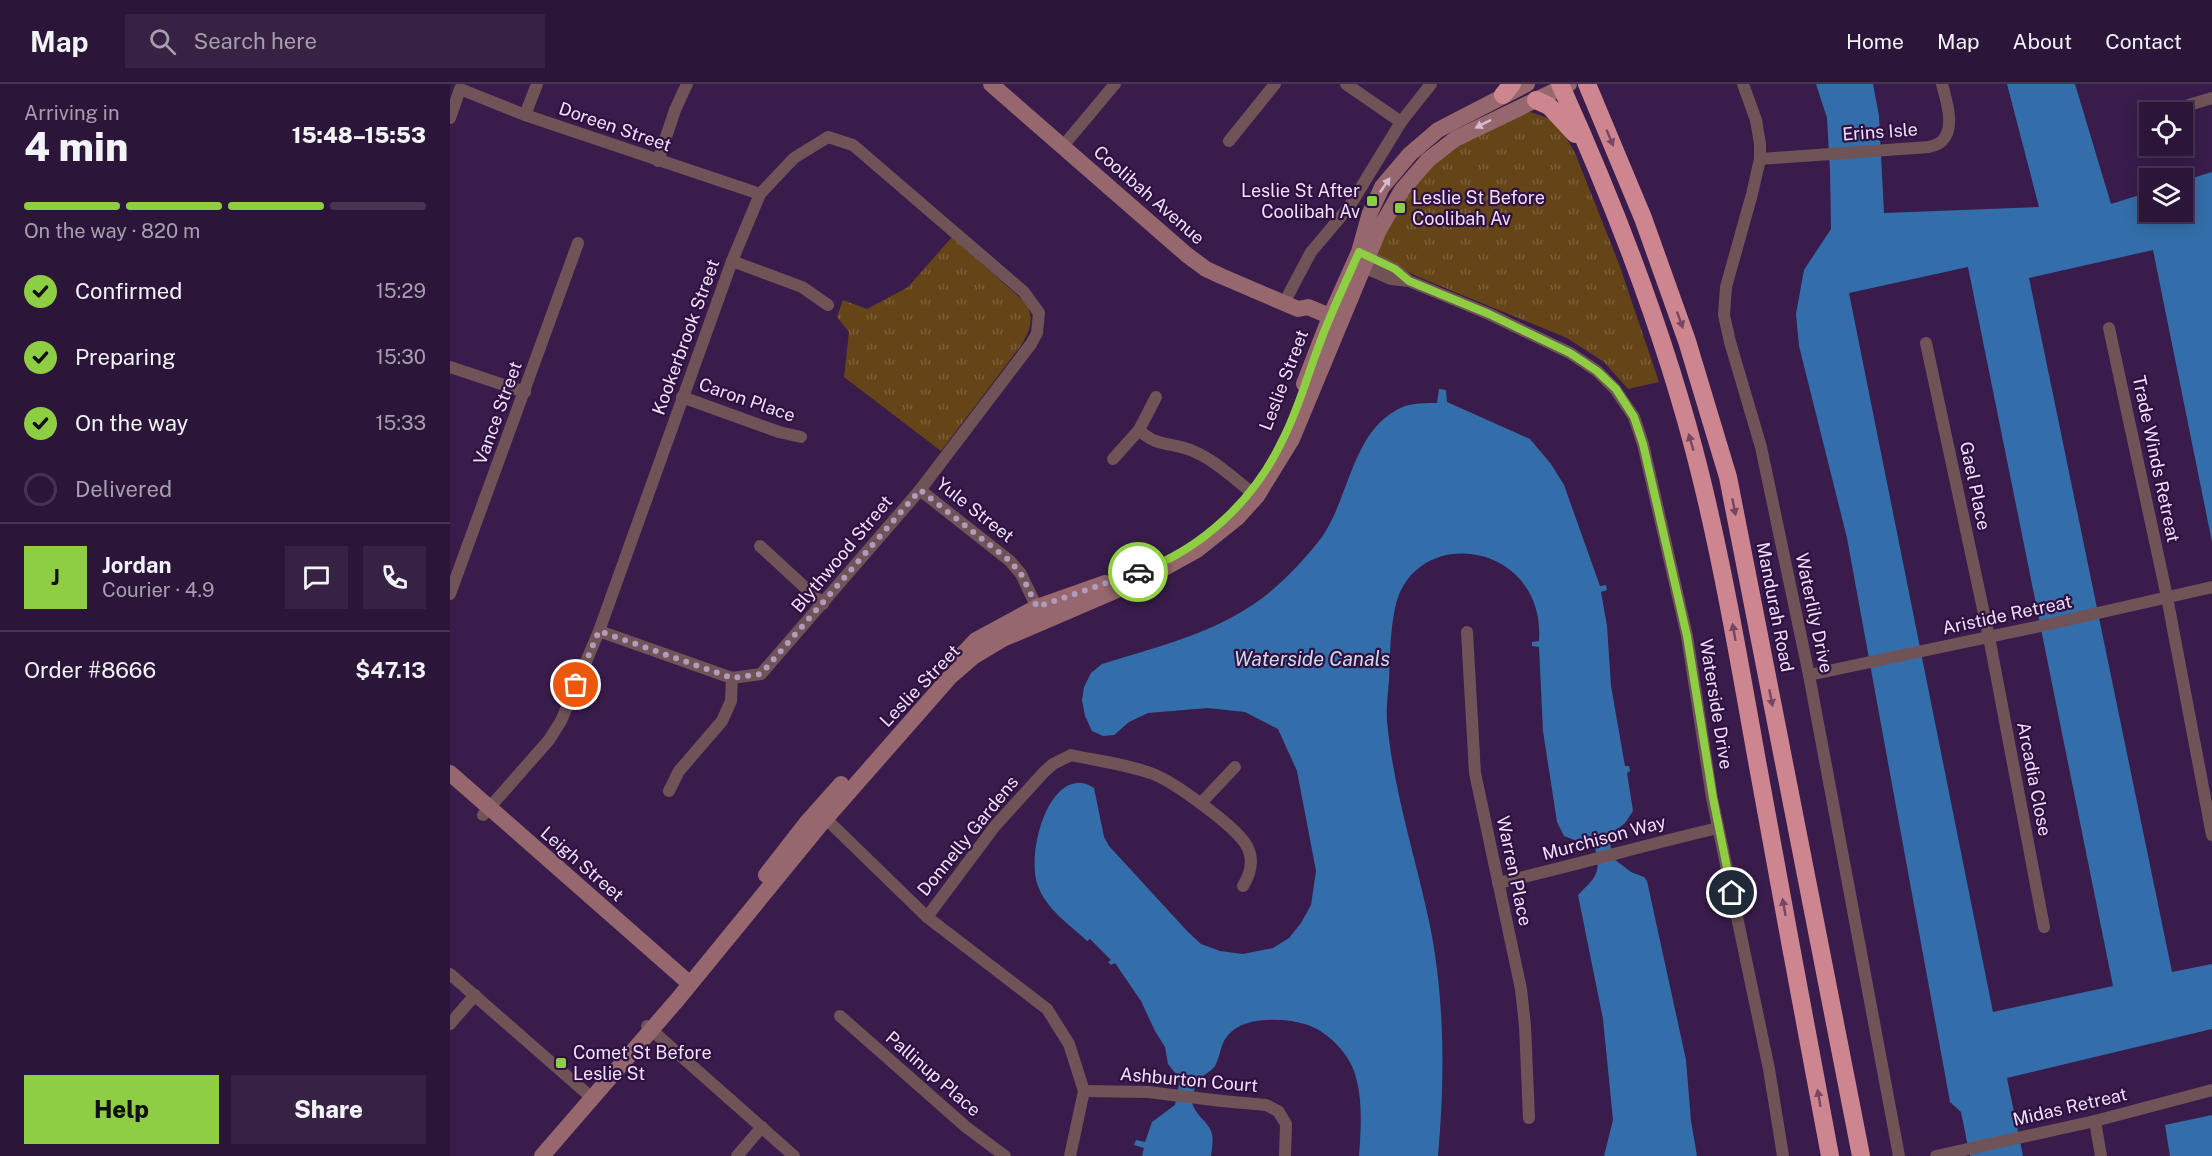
<!DOCTYPE html>
<meta charset="utf-8">
<style>
body{margin:0;font-family:"Public Sans",sans-serif;background:#372243;color:#f1f3f6;height:100vh;display:flex;flex-direction:column;font-size:22px;white-space:nowrap}
*{box-sizing:border-box;margin:0}
p{font-size:20px;color:#a69fae}
.icon{flex:none;width:33px;height:33px;fill:none;stroke:currentColor;stroke-width:2;stroke-linecap:round;stroke-linejoin:round}
.map{position:relative;flex:1;overflow:hidden}
.drawer{display:flex;flex-direction:column;background:#2b1538;width:450px}
.drawer>*{flex:none}
.fabs{position:absolute;left:1689px;top:18px;display:grid;gap:12px}
.fabs a{display:grid;place-items:center;width:54px;height:54px;border-radius:0px;background:#2b1538;box-shadow:0 3px 15px #0003,0 0 0 2px #473453;font-size:30px}
.pin{position:absolute;display:grid;place-items:center;width:51px;height:51px;color:#fff;margin:-26px;border:3px solid #fff;border-radius:50%;box-shadow:0 2px 6px #0007}
.courier{position:absolute;display:grid;place-items:center;width:60px;height:60px;margin:-30px;border:4px solid #8ece43;border-radius:50%;background:#fff;color:#222;box-shadow:0 2px 8px #0007}
.headline em{font-style:normal;font-weight:800}
.headline div{display:flex;flex-direction:column-reverse}
.headline{display:flex;align-items:center;justify-content:space-between;height:102px;padding:0 24px}
h1{font-size:39px;font-weight:800;line-height:45px}
.bar{display:grid;grid-template-columns:repeat(4,1fr);gap:9px 6px;align-content:center;height:72px;padding:0 24px}
.bar i{height:8px;border-radius:4px;background:#473453}
.bar .current{background:#8ece43}
.bar p{grid-column:span 4}
.line{display:flex;align-items:center;gap:15px;padding:0 24px;border-top:2px solid #473453}
.line div{flex:1}
.round{display:grid;place-items:center;flex:none;width:63px;height:63px;border-radius:0px;background:#372243}
ol{padding:0 24px;list-style:none}
li{display:flex;align-items:center;gap:18px;height:66px}
li p{margin-inline-start:auto}
li .icon{padding:6px;border-radius:50%;background:#8ece43;color:#111;stroke-width:4}
li:last-child{color:#a69fae}
li i{width:33px;height:33px;border:3px solid #473453;border-radius:50%}
.primary-button{display:flex;gap:12px;margin-top:auto;padding:12px 24px}
.primary-button a{flex:1;height:69px;border-radius:0px;background:#8ece43;color:#111;font-size:24px;font-weight:800;line-height:69px;text-align:center}
.primary-button a+a{background:#372243;color:#f1f3f6}
header{display:flex;align-items:center;gap:36px;box-sizing:border-box;height:84px;padding:0 30px;background:#2b1538;border-bottom:2px solid #473453}
header strong{font-size:28px}
nav{display:flex;gap:33px;margin-inline-start:auto;font-size:21px}
.search{width:420px;height:54px;background:#372243;display:flex;align-items:center;gap:15px;box-sizing:border-box;padding:0 21px;border-radius:0px;color:#a69fae;font-size:22px}
main{display:flex;flex:1;min-height:0}
.map>svg:first-child{display:block}
.park{fill:url(#park-tufts)}
.water{fill:#336eaa;fill-rule:evenodd}
.lines{fill:none;stroke-linecap:round;stroke-linejoin:round}
.street{stroke:#705356;stroke-width:12}
.secondary{stroke:#96686d;stroke-width:16}
.highway{stroke:#cd8690;stroke-width:18}
.oneway{fill:#d5bbd2}
.oneway2{fill:#764664}
.done{stroke:#b09bbf;stroke-width:6;stroke-dasharray:0 10.8}
.route{stroke:#8ece43;stroke-width:8}
.poi-dot{fill:#8ece43;stroke:#2f1140;stroke-width:2}
.labels{text-anchor:middle;stroke-width:4.5;stroke-linejoin:round;paint-order:stroke}
.street-label{font-size:18px;fill:#f0dffd;stroke:#2f1140}
.poi-label{font-size:18px;fill:#f0dffd;stroke:#2f1140;text-anchor:start}
.water-label{font-size:20px;font-style:italic;fill:#ccdced;stroke:#2f1140}
</style>
<header>
<strong>Map</strong>
<div class="search"><svg class="icon" aria-label="search" viewBox="0 0 24 24"><circle cx="10" cy="10" r="6"/><path d="M15 15l6 6"/></svg>Search here</div>
<nav><a>Home</a><a>Map</a><a>About</a><a>Contact</a></nav>
</header>
<main>
<section class="drawer">
<div class="headline"><div><h1>4 min</h1><p>Arriving in</p></div><em>15:48–15:53</em></div>
<div class="bar"><i class="current"></i><i class="current"></i><i class="current"></i><i></i><p>On the way · 820 m</p></div>
<ol>
<li><svg class="icon" aria-label="check" viewBox="0 0 24 24"><path d="M5 12l5 5 9-10"/></svg>Confirmed<p>15:29</p></li>
<li><svg class="icon" aria-label="check" viewBox="0 0 24 24"><path d="M5 12l5 5 9-10"/></svg>Preparing<p>15:30</p></li>
<li><svg class="icon" aria-label="check" viewBox="0 0 24 24"><path d="M5 12l5 5 9-10"/></svg>On the way<p>15:33</p></li>
<li><i></i>Delivered</li>
</ol>
<div class="line" style="height:108px"><b class="round" style="background:#8ece43;color:#111">J</b><div><b>Jordan</b><p>Courier · 4.9</p></div><a class="round"><svg class="icon" aria-label="chat" viewBox="0 0 24 24"><path d="M4 5h16v11H9l-5 4z"/></svg></a><a class="round"><svg class="icon" aria-label="phone" viewBox="0 0 24 24"><path d="M5 4h4l2 5-3 2q2 4 5 5l2-3 5 2v4C11 20 4 13 5 4z"/></svg></a></div>
<div class="line" style="height:78px"><div>Order #8666</div><b>$47.13</b></div>
<div class="primary-button"><a>Help</a><a>Share</a></div>
</section>
<div class="map">
<svg width="1762" height="1072" viewBox="0 0 1762 1072">
<defs>
<pattern id="park-tufts" width="24" height="20" patternUnits="userSpaceOnUse" patternTransform="scale(1.5)"><rect width="24" height="20" fill="#654518"/><path d="M3 7l-1-3M5 7V3M7 7l1-3M15 17l-1-3M17 17v-4M19 17l1-3" fill="none" stroke="#7b5f3a"/></pattern>
</defs>
<rect width="100%" height="100%" fill="#391c4b"/>
<g class="park">
<path d="M1077 27 1101 35 1110 43 1125 69 1169 180 1209 298 1178 305 1154 278 1117 254 966 192 928 172 929 160 955 107 990 71Z"/>
<path d="M502 153 577 220C584 236 580 245 572 260L491 367 394 293 399 248 387 233 393 216 417 225 458 203Z"/>
</g>
<g class="water">
<path d="M1366 0H1423L1429 32 1434 129 1589 123 1557 0H1625L1661 120 1699 108 1700 128H1732L1733 97 1762 88V458L1703 166 1579 194 1722 888 1762 880V945L1557 994 1573 1072H1520L1511 1028 1500 1018 1397 454 1349 262 1346 230 1354 186 1381 145 1380 86 1377 34ZM1518 183 1663 902 1543 928 1399 209Z"/>
<path d="M989 305 996 306 997 318 1080 355 1101 380 1114 401 1150 502 1156 501 1157 506 1151 508 1157 542 1161 602 1175 682H1179L1180 687 1177 689 1183 727 1175 739 1165 747 1160 760 1164 775 1181 788 1194 793 1197 797 1236 976 1241 1037 1247 1072H1154L1163 1036 1153 935 1128 811C1145 794 1152 789 1145 764L1114 752 1107 738 1093 647 1089 563 1082 562V558L1089 557C1096 457 963 438 945 524 940 548 940 572 939 596 938 609 936 624 937 637 943 705 965 771 979 837 995 914 995 994 988 1072H909C911 1045 913 1016 905 990 900 972 883 954 867 945 848 934 806 932 788 943 769 954 773 967 765 982 761 988 752 991 748 997 744 1002 743 1012 742 1019 746 1032 758 1038 761 1047 764 1054 762 1064 761 1072H692L694 1064 684 1061 686 1056 695 1058 702 1038 725 1021 730 995 718 980 715 963 705 947 691 917 665 879 661 881 658 878 661 876 640 855 637 857C619 840 597 826 588 802 577 776 593 702 627 699 633 698 639 701 644 704L654 753 659 762 738 848 751 860 770 867 793 870 823 864 839 854 851 839 861 821 866 787 847 687 828 645 795 628 758 624 698 629 679 638 664 651 653 652 642 647 635 632 632 616 634 603 641 589 652 580C713 561 780 546 829 500 843 487 860 469 872 453 901 411 902 343 955 322 965 319 977 319 987 319Z"/>
<path d="M1762 1031V1072H1720L1715 1041Z"/>
</g>
<g class="lines">
<g class="street">
<path d="M896 0 951 38"/>
<path d="M1293 0 1306 36 1310 60V75L1302 110 1276 203 1274 231 1280 258 1311 363 1359 591 1449 1072"/>
<path d="M1716 28 1762 14"/>
<path d="M75 31 87 0"/>
<path d="M0 34 10 5 75 31 310 110"/>
<path d="M1698 34 1700 33"/>
<path d="M779 57 825 0"/>
<path d="M613 62 665 0"/>
<path d="M1310 75 1479 63C1483 62 1489 60 1492 57 1506 43 1496 16 1492 0"/>
<path d="M208 77 225 26 237 0"/>
<path d="M911 169 945 185 959 197"/>
<path d="M282 177 352 203 378 221"/>
<path d="M906 180 941 195 959 197 1039 230 1120 269 1147 287 1165 305 1184 333 1193 360 1237 552 1262 714 1319 985 1333 1072"/>
<path d="M834 219 861 168 899 123 951 38 981 0"/>
<path d="M1659 244 1717 513 1762 751"/>
<path d="M1476 259 1539 553 1594 843"/>
<path d="M0 283 75 308"/>
<path d="M232 313 329 348 351 353"/>
<path d="M689 346C707 364 725 358 745 368 768 378 787 398 807 412"/>
<path d="M663 375 689 346 706 313"/>
<path d="M470 406 560 477 571 490 590 530"/>
<path d="M310 462 373 520"/>
<path d="M0 510 128 159"/>
<path d="M1017 548 1025 689 1071 905 1075 942 1079 1034"/>
<path d="M1359 591 1591 542 1762 503"/>
<path d="M219 707 229 687 272 637 281 617 282 594"/>
<path d="M751 719 785 683"/>
<path d="M370 729 477 833 597 925 619 960 634 1007 620 1072"/>
<path d="M33 731 99 656 111 637 149 547 282 177 310 110 344 74 378 53 403 61 574 208 589 229 587 249 581 260 470 406 311 590 282 594 149 547"/>
<path d="M1048 799C1122 782 1195 761 1268 744"/>
<path d="M477 833 545 742 594 688 603 680 621 671C648 677 677 680 703 690 724 698 782 740 795 759 805 774 801 789 793 802"/>
<path d="M0 890 142 1014"/>
<path d="M390 932 516 1043 555 1072"/>
<path d="M0 940 25 911"/>
<path d="M197 942 344 1072"/>
<path d="M634 1007 698 1008 772 1017 816 1021 828 1027 836 1040 835 1072"/>
<path d="M1645 1037 1651 1072"/>
<path d="M287 1072 312 1043"/>
<path d="M1486 1072 1645 1037 1762 1006"/>
</g>
<g class="secondary">
<path d="M541 0 737 171 756 185 771 192 848 225 858 223 889 236"/>
<path d="M854 300 880 233 909 168 920 129 932 103 960 70 988 46 1077 0"/>
<path d="M509 574 526 556 587 523 655 499"/>
<path d="M0 689 239 899"/>
<path d="M316 791 358 737 391 700"/>
<path d="M92 1072 228 915 371 740 500 593 523 573 553 555 700 492 747 466 787 434 807 412 842 355 929 146 952 106 978 76 1005 55 1119 0"/>
</g>
<g class="highway">
<path d="M1110 0C1167 126 1218 258 1251 393 1274 487 1290 582 1307 677 1331 809 1355 940 1380 1072"/>
<path d="M1137 0 1193 134 1237 257 1278 393 1411 1072"/>
<path d="M1053 11 1062 0"/>
<path d="M1086 16 1099 22 1125 50"/>
</g>
</g>
<defs><path id="oneway-solid" d="M-6-.8H1V-3.2L6.5 0L1 3.2V.8H-6Z" transform="scale(1.5)"/></defs>
<g class="oneway">
<use href="#oneway-solid" transform="translate(1033 40) rotate(153)"/>
<use href="#oneway-solid" transform="translate(935 101) rotate(-56)"/>
</g>
<g class="oneway2">
<use href="#oneway-solid" transform="translate(1160 54) rotate(67)"/>
<use href="#oneway-solid" transform="translate(1230 236) rotate(70)"/>
<use href="#oneway-solid" transform="translate(1241 358) rotate(-106)"/>
<use href="#oneway-solid" transform="translate(1284 423) rotate(79)"/>
<use href="#oneway-solid" transform="translate(1284 548) rotate(-100)"/>
<use href="#oneway-solid" transform="translate(1321 614) rotate(79)"/>
<use href="#oneway-solid" transform="translate(1334 823) rotate(-100)"/>
<use href="#oneway-solid" transform="translate(1369 1014) rotate(-100)"/>
</g>
<g class="lines">
<path class="done" d="M126 601 149 547 282 594 311 590 470 406 560 477 571 490 587 523 688 488"/>
<path class="route" d="M688 488C752 466 805 415 833 355 849 324 858 289 871 256 882 226 896 198 909 168L945 185 959 197 1039 230 1120 269 1147 287 1166 305 1184 333 1193 360 1237 552 1263 714 1282 809"/>
</g>
<g class="poi-dot">
<rect x="916" y="111" width="12" height="12" rx="3"/>
<rect x="944" y="118" width="12" height="12" rx="3"/>
<rect x="105" y="973" width="12" height="12" rx="3"/>
</g>
<g class="labels">
<g class="street-label">
<text transform="translate(165 43) rotate(19)" y="6">Doreen Street</text>
<text transform="translate(1430 48) rotate(-4)" y="6">Erins Isle</text>
<text transform="translate(699 111) rotate(41)" y="6">Coolibah Avenue</text>
<text transform="translate(236 253) rotate(-70)" y="6">Kookerbrook Street</text>
<text transform="translate(834 296) rotate(-69)" y="6">Leslie Street</text>
<text transform="translate(297 316) rotate(19)" y="6">Caron Place</text>
<text transform="translate(48 329) rotate(-70)" y="6">Vance Street</text>
<text transform="translate(1706 375) rotate(78)" y="6">Trade Winds Retreat</text>
<text transform="translate(1525 402) rotate(78)" y="6">Gael Place</text>
<text transform="translate(525 426) rotate(38)" y="6">Yule Street</text>
<text transform="translate(392 470) rotate(-50)" y="6">Blythwood Street</text>
<text transform="translate(1325 523) rotate(79)" y="6">Mandurah Road</text>
<text transform="translate(1364 529) rotate(78)" y="6">Waterlily Drive</text>
<text transform="translate(1557 531) rotate(-12)" y="6">Aristide Retreat</text>
<text transform="translate(470 602) rotate(-46)" y="6">Leslie Street</text>
<text transform="translate(1266 620) rotate(81)" y="6">Waterside Drive</text>
<text transform="translate(1584 695) rotate(79)" y="6">Arcadia Close</text>
<text transform="translate(518 752) rotate(-51)" y="6">Donnelly Gardens</text>
<text transform="translate(1154 754) rotate(-15)" y="6">Murchison Way</text>
<text transform="translate(132 780) rotate(41)" y="6">Leigh Street</text>
<text transform="translate(1064 787) rotate(78)" y="6">Warren Place</text>
<text transform="translate(483 990) rotate(41)" y="6">Pallinup Place</text>
<text transform="translate(739 996) rotate(5)" y="6">Ashburton Court</text>
<text transform="translate(1620 1023) rotate(-13)" y="6">Midas Retreat</text>
</g>
<g class="poi-label">
<text x="910" y="113" text-anchor="end">Leslie St After<tspan x="910" dy="21">Coolibah Av</tspan></text>
<text x="962" y="120">Leslie St Before<tspan x="962" dy="21">Coolibah Av</tspan></text>
<text x="123" y="975">Comet St Before<tspan x="123" dy="21">Leslie St</tspan></text>
</g>
<g class="water-label">
<text x="862" y="582">Waterside Canals</text>
</g>
</g>
</svg>
<div class="fabs">
<a><svg class="icon" aria-label="locate" viewBox="0 0 24 24"><circle cx="12" cy="12" r="6"/><path d="M12 2v4M12 18v4M2 12h4M18 12h4"/></svg></a>
<a><svg class="icon" aria-label="layers" viewBox="0 0 24 24"><path d="M12 4l9 5-9 5-9-5zM3 14l9 5 9-5"/></svg></a>
</div>
<div class="pin" style="left:126px;top:601px;background:#ea580c"><svg class="icon" aria-label="bag" viewBox="0 0 24 24"><path d="M5 8h14l-1 12H6zM9 8a3 3 0 0 1 6 0"/></svg></div>
<div class="pin" style="left:1282px;top:809px;background:#1f2937"><svg class="icon" aria-label="home" viewBox="0 0 24 24"><path d="M3 11l9-7 9 7M6 9v11h12V9"/></svg></div>
<div class="courier" style="left:688px;top:488px"><svg class="icon" aria-label="car" viewBox="0 0 24 24"><path d="M5 17H2v-5l4-1 3-4h7l3 4 3 1v5h-3M9 17h6M6 11h13"/><circle cx="7" cy="17" r="2"/><circle cx="17" cy="17" r="2"/></svg></div>
</div>
</main>
